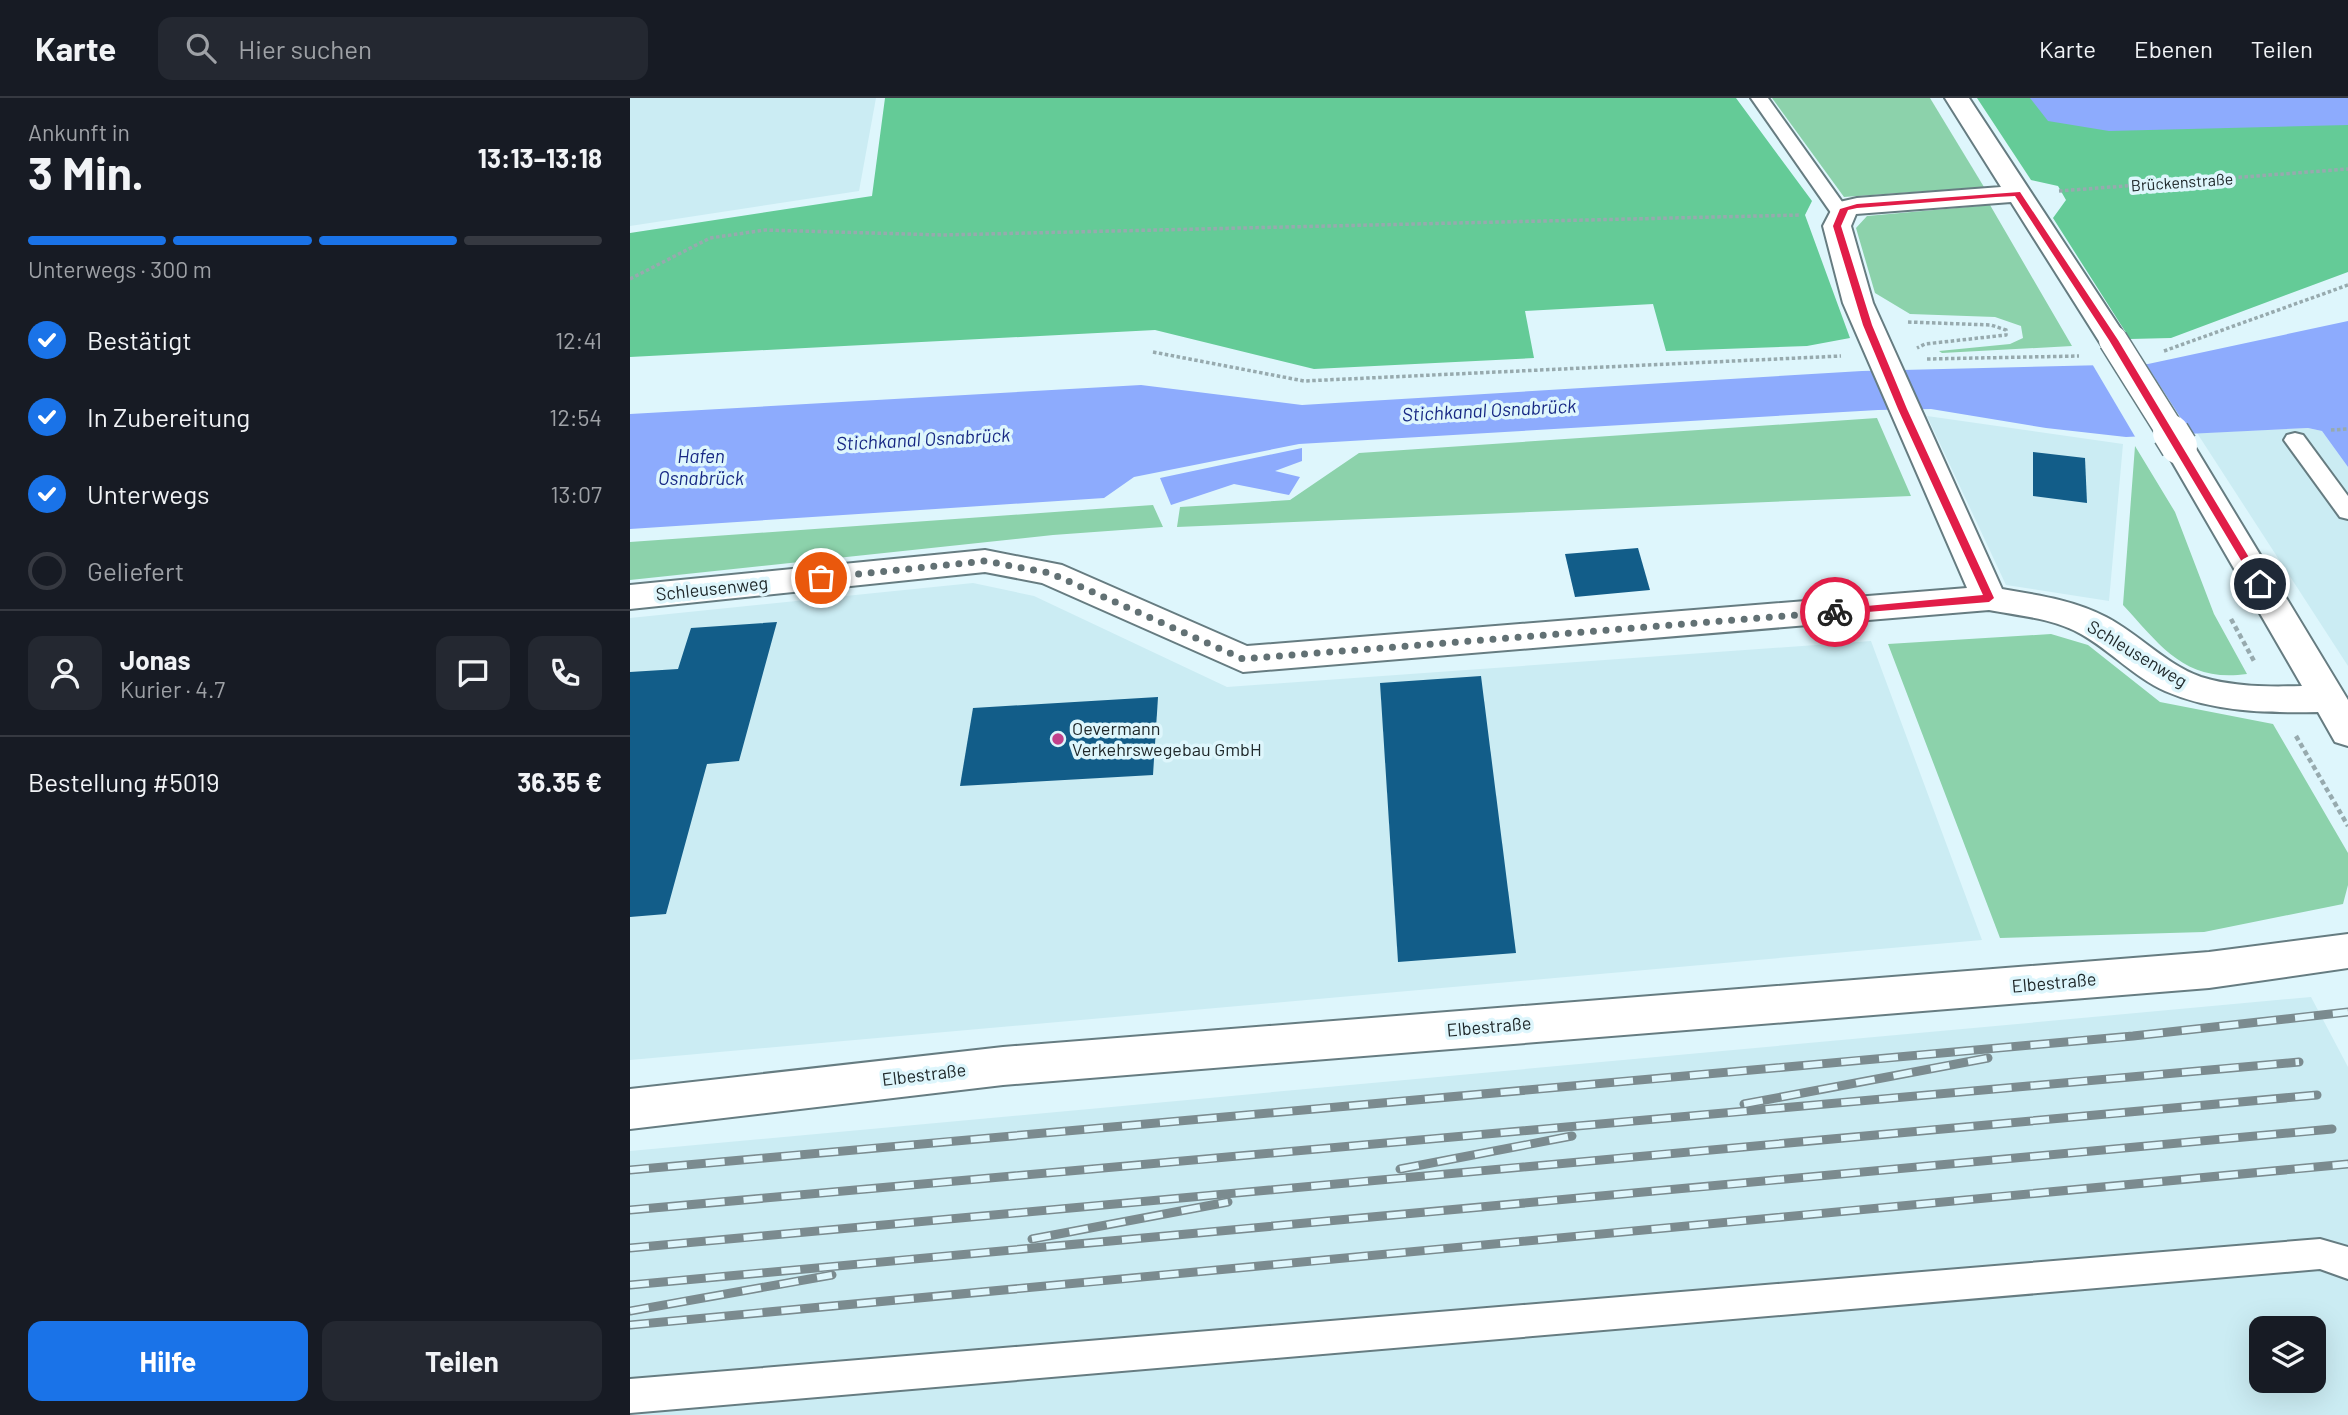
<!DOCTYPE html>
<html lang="de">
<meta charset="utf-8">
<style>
body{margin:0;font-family:Barlow,sans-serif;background:#242831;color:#f1f3f6;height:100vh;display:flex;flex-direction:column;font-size:26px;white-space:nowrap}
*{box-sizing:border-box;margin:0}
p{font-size:23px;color:#9ea1a6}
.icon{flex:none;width:38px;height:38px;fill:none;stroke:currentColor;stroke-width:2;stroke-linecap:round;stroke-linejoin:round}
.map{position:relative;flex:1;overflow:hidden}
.drawer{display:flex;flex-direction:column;background:#171b24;width:630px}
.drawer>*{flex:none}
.tools{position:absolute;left:1619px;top:1218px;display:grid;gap:14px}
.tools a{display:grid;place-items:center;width:77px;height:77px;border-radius:14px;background:#171b24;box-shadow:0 7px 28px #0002;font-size:35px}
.pin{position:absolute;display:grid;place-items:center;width:60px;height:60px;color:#fff;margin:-30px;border:4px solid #fff;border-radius:50%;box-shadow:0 2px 7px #0007}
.courier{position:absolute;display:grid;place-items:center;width:70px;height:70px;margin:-35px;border:5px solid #e11d48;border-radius:50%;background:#fff;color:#222;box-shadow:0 2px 9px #0007}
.summary em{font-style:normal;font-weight:700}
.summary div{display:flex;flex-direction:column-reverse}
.summary{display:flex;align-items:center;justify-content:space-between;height:119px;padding:0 28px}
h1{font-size:46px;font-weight:700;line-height:52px}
.bar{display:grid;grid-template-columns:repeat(4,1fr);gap:10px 7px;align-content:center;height:84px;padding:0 28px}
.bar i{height:9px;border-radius:5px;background:#363941}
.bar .active{background:#1a73e8}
.bar p{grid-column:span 4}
.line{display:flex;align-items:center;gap:18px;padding:0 28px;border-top:2px solid #363941}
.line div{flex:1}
.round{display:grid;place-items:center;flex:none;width:74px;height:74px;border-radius:14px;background:#242831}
ol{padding:0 28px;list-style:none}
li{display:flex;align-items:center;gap:21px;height:77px}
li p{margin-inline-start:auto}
li .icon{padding:7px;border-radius:50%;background:#1a73e8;color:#fff;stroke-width:4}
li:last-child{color:#9ea1a6}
li i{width:38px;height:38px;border:4px solid #363941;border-radius:50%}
.action{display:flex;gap:14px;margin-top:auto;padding:14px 28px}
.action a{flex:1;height:80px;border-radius:14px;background:#1a73e8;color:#fff;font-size:28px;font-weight:700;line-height:80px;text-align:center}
.action a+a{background:#242831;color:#f1f3f6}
header{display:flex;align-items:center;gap:42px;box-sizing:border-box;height:98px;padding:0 35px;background:#171b24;border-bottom:2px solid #363941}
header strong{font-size:33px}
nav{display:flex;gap:38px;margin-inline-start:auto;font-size:24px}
.search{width:490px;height:63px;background:#242831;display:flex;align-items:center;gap:18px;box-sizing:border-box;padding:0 24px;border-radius:14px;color:#9ea1a6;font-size:26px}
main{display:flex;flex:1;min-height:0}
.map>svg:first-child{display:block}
.built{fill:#cbecf3;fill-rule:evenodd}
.green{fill:#8cd2ab}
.forest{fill:#64cb97}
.water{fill:#8dabfd}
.pier{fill:#def6fc}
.building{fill:#125d89}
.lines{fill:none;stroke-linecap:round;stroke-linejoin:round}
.lane-casing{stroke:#667c81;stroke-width:4}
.street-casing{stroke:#667c81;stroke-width:4}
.path-far1{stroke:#97aaae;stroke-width:3.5;stroke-dasharray:3.5 2.5;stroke-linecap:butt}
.path{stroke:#97aaae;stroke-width:4.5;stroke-dasharray:5 3.5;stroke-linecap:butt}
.lane{fill:#fff;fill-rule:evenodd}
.street{fill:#fff;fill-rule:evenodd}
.rail-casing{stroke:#7b8b8f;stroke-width:9}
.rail{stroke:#def6fc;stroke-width:6;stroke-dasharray:19;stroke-linecap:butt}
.street-bridge-far1-casing{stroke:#667c81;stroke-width:31;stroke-linecap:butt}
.street-bridge-casing{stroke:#667c81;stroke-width:39;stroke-linecap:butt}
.street-bridge-far1{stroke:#fff;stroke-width:28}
.street-bridge{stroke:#fff;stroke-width:36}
.route{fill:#e11d48}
.done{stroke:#627174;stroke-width:7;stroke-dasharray:0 12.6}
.poi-dot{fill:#c2418b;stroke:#def6fc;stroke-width:2.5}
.labels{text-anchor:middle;stroke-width:7;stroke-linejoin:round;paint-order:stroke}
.far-street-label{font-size:16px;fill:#20292b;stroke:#def6fc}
.street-label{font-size:18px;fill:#20292b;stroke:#def6fc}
.poi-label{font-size:18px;fill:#20292b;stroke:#def6fc;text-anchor:start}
.water-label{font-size:19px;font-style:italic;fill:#172884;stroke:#def6fc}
</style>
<header>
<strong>Karte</strong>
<div class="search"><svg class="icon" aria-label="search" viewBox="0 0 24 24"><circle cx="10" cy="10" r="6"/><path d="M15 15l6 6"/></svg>Hier suchen</div>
<nav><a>Karte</a><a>Ebenen</a><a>Teilen</a></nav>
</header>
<main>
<section class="drawer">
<div class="summary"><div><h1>3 Min.</h1><p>Ankunft in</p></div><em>13:13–13:18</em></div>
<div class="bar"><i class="active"></i><i class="active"></i><i class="active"></i><i></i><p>Unterwegs · 300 m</p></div>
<ol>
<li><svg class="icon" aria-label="check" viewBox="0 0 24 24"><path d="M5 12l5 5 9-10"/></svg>Bestätigt<p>12:41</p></li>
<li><svg class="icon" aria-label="check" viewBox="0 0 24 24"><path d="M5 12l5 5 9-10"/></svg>In Zubereitung<p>12:54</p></li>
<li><svg class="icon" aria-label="check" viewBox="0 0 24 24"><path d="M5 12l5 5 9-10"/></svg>Unterwegs<p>13:07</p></li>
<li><i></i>Geliefert</li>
</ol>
<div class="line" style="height:126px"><a class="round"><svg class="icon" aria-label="person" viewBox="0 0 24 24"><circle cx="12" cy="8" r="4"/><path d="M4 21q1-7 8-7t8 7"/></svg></a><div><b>Jonas</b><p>Kurier · 4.7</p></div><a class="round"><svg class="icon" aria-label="chat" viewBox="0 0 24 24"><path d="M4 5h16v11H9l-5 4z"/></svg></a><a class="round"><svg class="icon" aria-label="phone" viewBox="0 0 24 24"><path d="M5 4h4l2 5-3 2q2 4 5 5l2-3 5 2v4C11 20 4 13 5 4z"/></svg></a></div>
<div class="line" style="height:91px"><div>Bestellung #5019</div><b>36.35 €</b></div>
<div class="action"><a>Hilfe</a><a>Teilen</a></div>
</section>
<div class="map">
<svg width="1718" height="1317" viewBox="0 0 1718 1317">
<rect width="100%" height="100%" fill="#def6fc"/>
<g class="built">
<path d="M0 0H246L229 93 0 128Z"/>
<path d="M1297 318 1493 346 1479 503 1376 487Z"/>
<path d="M1678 330 1692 333 1718 369V568L1567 335Z"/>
<path d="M343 485 404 498 597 589 1241 543 1352 842 0 962V520Z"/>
<path d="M1681 899 1718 969V1317H0V1053ZM1631 1230H1684V1283H1631Z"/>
</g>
<g class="green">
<path d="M1142 0H1300L1354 89 1214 99Z"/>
<path d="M1360 107 1442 248 1312 255 1309 253 1380 246 1393 240 1391 228 1365 219 1280 216 1245 195 1226 130 1237 118Z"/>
<path d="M1247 320 1281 398 547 429 550 409 660 402 729 355Z"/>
<path d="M1505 348 1545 414 1584 516 1617 576C1555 585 1531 548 1493 507Z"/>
<path d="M523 407 533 429 423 437 0 482V444Z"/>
<path d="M1421 536 1458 547 1530 604 1643 626 1718 755V787L1713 806 1574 834 1370 840 1258 546Z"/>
</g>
<g class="forest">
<path d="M255 0H1106L1182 103 1175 117 1220 240 1177 248 1036 253 1023 206 895 213 904 260 684 271 525 232 0 259V135L242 98Z"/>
<path d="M1347 0H1718V174L1541 240 1500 241 1423 120 1436 102 1428 88 1401 82Z"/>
</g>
<g class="water">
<path d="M1400 0H1718V27L1479 33 1418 23Z"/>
<path d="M1718 223V369L1692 333 1678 330 1496 339 1416 330 1301 311 1248 312 669 346 504 379 474 400 0 431V316L511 287 672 307 1232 273 1518 266Z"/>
<path d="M672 350V363L645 373 670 379 659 397 604 386 541 407 530 380Z"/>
</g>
<path class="pier" d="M1514 263 1563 339 1507 342 1461 264Z"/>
<g class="building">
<path d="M1403 354 1455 360 1457 405 1403 398Z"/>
<path d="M1008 450 1020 492 945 499 935 456Z"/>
<path d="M147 524 109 663 77 666 36 816 0 819V574L48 571 61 530Z"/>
<path d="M851 578 886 855 768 864 750 585Z"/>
<path d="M528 599 523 677 330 688 343 610Z"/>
</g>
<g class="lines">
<defs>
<g id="lane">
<path d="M1121 0H1138L1220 115 1218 119H1204Z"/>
<path d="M1665 335 1673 337 1718 398V421L1710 419 1654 342 1657 337Z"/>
<path d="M1690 1141 1718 1149V1181L1690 1171 0 1315V1281Z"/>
</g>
<g id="street">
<path d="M1315 0H1339L1498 242 1494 248 1483 251 1472 248 1381 104 1226 116 1221 128 1243 205 1372 491C1407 497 1444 502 1476 519 1509 536 1535 566 1571 579 1602 589 1640 589 1672 588L1533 348 1538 341 1549 338 1560 341 1718 602V648L1705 644 1688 614C1636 615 1583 614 1535 593 1504 579 1481 553 1451 536 1423 520 1390 518 1359 512L613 574 412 485 355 474 0 511V487L355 452 432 467 617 548 1337 490 1213 205 1193 128 1205 105 1227 100 1371 89Z"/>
<path d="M1718 836V870L1579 890 373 987 0 1031V991L373 949 1579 854Z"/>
</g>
</defs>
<use href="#lane" class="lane-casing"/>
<use href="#street" class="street-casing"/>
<g class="path-far1">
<path d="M1429 93 1718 71"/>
<path d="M0 181 80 140 135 132 312 137 1171 117"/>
<path d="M1278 224 1361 227 1376 232V237L1295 246 1287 250"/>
<path d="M1534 253 1718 187"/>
<path d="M523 254 674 283 1211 258"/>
<path d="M1297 261 1449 258"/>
<path d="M1701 332 1718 331"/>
</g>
<g class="path">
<path d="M1601 521 1624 563"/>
<path d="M1666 638 1718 728"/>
</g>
<use href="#lane" class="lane"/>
<use href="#street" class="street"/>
<defs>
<g id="rail">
<path d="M1114 1006 1358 960"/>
<path d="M770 1071 942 1038"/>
<path d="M0 1072 1503 938 1718 914"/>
<path d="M0 1112 1669 964"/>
<path d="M402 1141 598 1104"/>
<path d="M0 1150 1687 997"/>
<path d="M0 1187 1702 1031"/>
<path d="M0 1213 202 1177"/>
<path d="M0 1227 1718 1066"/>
</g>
</defs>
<use href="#rail" class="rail-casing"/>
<use href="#rail" class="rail"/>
<defs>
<path id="street-bridge-far1" d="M1483 242 1542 336"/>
<path id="street-bridge" d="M1541 335 1549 348"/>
</defs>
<use href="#street-bridge-far1" class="street-bridge-far1-casing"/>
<use href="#street-bridge" class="street-bridge-casing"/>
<use href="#street-bridge-far1" class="street-bridge-far1"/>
<use href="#street-bridge" class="street-bridge"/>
</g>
<path class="route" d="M1390 94 1488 242 1635 486 1634 489H1627L1479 242 1385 98 1366 99 1227 110 1218 112 1211 128 1242 227 1277 311 1364 500 1359 504 1201 517V512L1205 511 1353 497 1268 311 1233 227 1203 128 1210 111 1227 106Z"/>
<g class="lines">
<path class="done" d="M191 480 355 463 420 475 613 561 1205 514"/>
</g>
<circle class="poi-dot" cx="428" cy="641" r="7"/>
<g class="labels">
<g class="far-street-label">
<text transform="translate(1552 84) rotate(-4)" y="6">Brückenstraße</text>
</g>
<g class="street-label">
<text transform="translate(82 491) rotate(-6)" y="6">Schleusenweg</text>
<text transform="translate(1507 556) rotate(31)" y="6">Schleusenweg</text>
<text transform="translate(1424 885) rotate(-5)" y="6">Elbestraße</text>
<text transform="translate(859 929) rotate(-5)" y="6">Elbestraße</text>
<text transform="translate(294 977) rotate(-7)" y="6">Elbestraße</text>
</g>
<g class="poi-label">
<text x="442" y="637">Oevermann<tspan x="442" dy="21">Verkehrswegebau GmbH</tspan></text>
</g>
<g class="water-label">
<text transform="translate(859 312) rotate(-3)" y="7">Stichkanal Osnabrück</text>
<text transform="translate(293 341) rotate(-3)" y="7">Stichkanal Osnabrück</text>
<text x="71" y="365">Hafen<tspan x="71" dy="22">Osnabrück</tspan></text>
</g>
</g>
</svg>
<div class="tools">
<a><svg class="icon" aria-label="layers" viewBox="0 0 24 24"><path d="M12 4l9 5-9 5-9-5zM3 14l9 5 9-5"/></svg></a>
</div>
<div class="pin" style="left:191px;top:480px;background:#ea580c"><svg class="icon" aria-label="bag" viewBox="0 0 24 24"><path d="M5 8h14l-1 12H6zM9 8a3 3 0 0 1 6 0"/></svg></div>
<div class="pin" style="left:1630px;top:486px;background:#1f2937"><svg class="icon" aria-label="home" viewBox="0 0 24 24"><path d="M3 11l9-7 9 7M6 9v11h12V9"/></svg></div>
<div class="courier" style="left:1205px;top:514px"><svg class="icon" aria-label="bike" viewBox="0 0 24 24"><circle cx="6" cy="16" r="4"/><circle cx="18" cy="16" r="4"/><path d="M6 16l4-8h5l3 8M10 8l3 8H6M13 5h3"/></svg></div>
</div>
</main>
